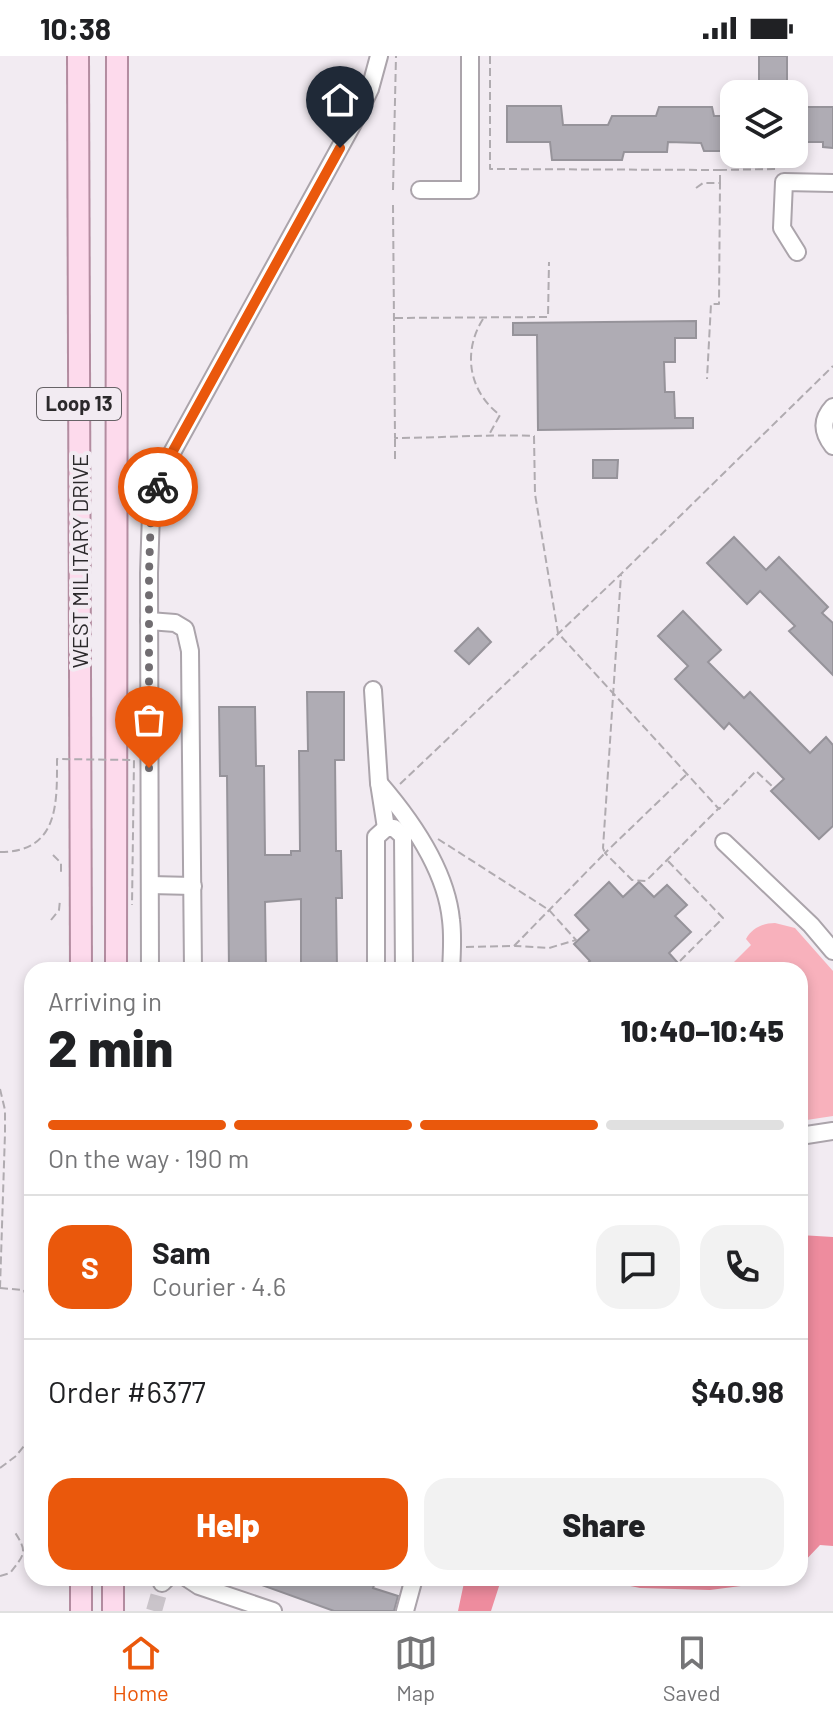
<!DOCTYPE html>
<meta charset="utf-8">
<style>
body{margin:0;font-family:Barlow,sans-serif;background:#f2f2f2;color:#202124;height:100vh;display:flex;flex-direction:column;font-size:30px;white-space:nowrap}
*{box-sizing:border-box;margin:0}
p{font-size:26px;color:#757577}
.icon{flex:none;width:44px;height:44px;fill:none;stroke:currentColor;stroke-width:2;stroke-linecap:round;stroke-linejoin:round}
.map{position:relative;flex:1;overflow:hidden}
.drawer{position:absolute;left:24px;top:906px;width:784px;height:624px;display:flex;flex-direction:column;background:#fff;border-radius:24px;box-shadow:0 4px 12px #0003}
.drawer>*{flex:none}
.controls{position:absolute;left:720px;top:24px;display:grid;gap:16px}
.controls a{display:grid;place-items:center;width:88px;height:88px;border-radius:16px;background:#fff;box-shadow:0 4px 12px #0003;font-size:40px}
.pin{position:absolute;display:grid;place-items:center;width:68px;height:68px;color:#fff;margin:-82px -34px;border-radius:50% 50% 50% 0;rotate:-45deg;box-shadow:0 0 8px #0007}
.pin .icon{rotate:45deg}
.courier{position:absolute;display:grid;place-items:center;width:80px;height:80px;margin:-40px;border:6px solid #ea580c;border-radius:50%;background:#fff;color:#222;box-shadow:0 2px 10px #0007}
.overview em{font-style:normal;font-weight:800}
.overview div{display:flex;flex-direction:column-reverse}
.overview{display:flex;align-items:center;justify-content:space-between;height:136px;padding:0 24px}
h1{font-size:52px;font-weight:800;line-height:60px}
.bar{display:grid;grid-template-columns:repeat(4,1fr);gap:12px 8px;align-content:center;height:96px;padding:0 24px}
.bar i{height:10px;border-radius:6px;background:#e0e0e0}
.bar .on{background:#ea580c}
.bar p{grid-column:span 4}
.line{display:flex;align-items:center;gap:20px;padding:0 24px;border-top:2px solid #e0e0e0}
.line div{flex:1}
.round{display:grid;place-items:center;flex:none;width:84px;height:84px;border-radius:24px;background:#f2f2f2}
.primary-button{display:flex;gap:16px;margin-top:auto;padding:16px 24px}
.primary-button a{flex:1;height:92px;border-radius:24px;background:#ea580c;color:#fff;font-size:32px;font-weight:800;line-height:92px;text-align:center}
.primary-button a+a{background:#f2f2f2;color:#202124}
.status{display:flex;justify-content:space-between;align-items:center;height:56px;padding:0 40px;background:#fff;direction:ltr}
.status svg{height:22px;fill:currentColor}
.menu{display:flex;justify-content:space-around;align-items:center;height:112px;border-top:2px solid #e0e0e0;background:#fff;font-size:22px;color:#757577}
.menu a{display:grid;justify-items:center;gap:4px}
.menu .on{color:#ea580c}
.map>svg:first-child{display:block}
.green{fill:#f8b1bc}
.forest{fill:#ee8c9e}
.building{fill:#afacb4;stroke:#96939a;stroke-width:2}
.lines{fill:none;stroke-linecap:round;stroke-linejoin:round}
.minor-tunnel{stroke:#cac4ca;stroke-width:16;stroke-dasharray:16 8;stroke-linecap:butt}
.minor-casing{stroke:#aba4ab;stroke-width:20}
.major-casing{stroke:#b38ca0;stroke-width:24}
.path{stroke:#b0abb0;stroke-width:2;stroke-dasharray:8 4;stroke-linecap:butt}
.minor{stroke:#fff;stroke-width:16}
.major{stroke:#fddaec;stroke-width:20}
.path-bridge{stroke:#b0abb0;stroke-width:2;stroke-dasharray:8 4;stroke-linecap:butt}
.done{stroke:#716d71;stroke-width:8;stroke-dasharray:0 14.4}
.route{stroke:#ea580c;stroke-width:10}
.labels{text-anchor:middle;stroke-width:8;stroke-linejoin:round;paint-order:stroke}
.shield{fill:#f2ebf2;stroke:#676367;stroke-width:2}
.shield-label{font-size:20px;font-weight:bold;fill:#2b292b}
.street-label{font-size:22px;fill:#2b292b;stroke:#f2ebf2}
</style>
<div class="status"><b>10:38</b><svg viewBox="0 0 49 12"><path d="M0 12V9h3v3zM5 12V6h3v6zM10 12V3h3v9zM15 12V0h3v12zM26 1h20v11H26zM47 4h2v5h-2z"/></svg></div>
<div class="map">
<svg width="833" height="1555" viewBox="0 0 833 1555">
<rect width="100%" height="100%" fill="#f2ebf2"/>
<path class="green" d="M775 867 795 872 833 915V1060L800 1065V914H726L751 889 746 883C752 872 763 867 775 867Z"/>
<g class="forest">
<path d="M800 1179 833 1181V1490L820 1489 800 1510Z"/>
<path d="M465 1522H508L501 1524 491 1555H458Z"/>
<path d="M592 1522H789L787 1524 710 1534 640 1532Z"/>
</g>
<g class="building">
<rect x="759" y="0" width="28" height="38"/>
<path d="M507 50H561L563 69H608L612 60H656L659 51H712L714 60H734V95H704L701 87 668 86 667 96H624L622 104H552L550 86H507Z"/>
<path d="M794 51H833V92L823 91V86H794Z"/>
<path d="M696 265V282H675V306H664L665 336H674L675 362H693V372L538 374 537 279H513V267Z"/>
<path d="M593 404H618L617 422H593Z"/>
<path d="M734 481 766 514 779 501 828 551 822 557 833 567V619L789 575 795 570 760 535 747 548 707 507Z"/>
<path d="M683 555 721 594 708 606 744 642 750 636 810 697 826 681 833 689V770L819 783 771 735 784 723 729 667 724 673 675 623 688 610 658 580Z"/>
<path d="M478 572 491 586 469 608 455 595Z"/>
<path d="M307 636H344V704H335L336 795H341L342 842H336L337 914H301V843L265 846 266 914H229L227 720H220L219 651H255L256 710H264L265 799H291V795H300L299 695H308Z"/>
<path d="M609 826 623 841 639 826 654 841 667 829 687 849 675 860 691 876 669 897 677 906 669 914H580L590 905 574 888 589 874 575 859Z"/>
<path d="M242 1522H377L373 1532 398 1540 394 1555H334Z"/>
</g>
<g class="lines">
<path class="minor-tunnel" d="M154 1555 162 1527"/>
<defs>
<g id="minor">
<path d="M420 134H470V0"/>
<path d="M797 196 782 172 784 126 833 127"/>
<path d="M833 351C821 364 822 376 833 390"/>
<path d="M149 565 175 567 185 573 190 595 193 914"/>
<path d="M373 634 379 727 386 772"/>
<path d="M379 727C411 764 446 814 451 864 453 880 452 898 451 914"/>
<path d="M724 786 811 869 833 895"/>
<path d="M150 829 193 830"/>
<path d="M150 914 149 517 151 457 163 413 355 64 370 33 379 0"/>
<path d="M376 914V781L386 772H394L403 780 404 914"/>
<path d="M800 1080 833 1075"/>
<path d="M187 1522 199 1530 273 1555"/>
<path d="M162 1527 167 1522"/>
<path d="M405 1555 414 1522"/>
</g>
<g id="major">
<path d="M78 0 81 914"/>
<path d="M116 914 117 0"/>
<path d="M81 1522V1555"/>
<path d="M113 1555V1522"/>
</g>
</defs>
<use href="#minor" class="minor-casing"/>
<use href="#major" class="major-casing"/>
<g class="path">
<path d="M490 0V113L720 114"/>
<path d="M720 127V114L776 113"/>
<path d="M696 132 703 127H720L719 248H711L707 323"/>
<path d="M393 134 396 0"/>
<path d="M393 149 395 382C441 382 487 378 534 380L535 438 558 577 719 753 756 715 774 732"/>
<path d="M395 262 548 261 549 206"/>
<path d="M483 263C462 296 469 336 500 359L490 377"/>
<path d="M395 403V383"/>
<path d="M686 719 605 797 632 824 646 825 718 753"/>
<path d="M400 728 621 518 833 310"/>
<path d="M438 783 549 854 576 884 549 892 515 890"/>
<path d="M53 799 61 807V818"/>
<path d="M668 805 723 862 671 914"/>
<path d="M51 864 59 854 60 844"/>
<path d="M466 891 514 890 605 797 603 792 621 519"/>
<path d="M0 1033 5 1054V1077L0 1232"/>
<path d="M0 1232 24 1234 32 1260"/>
<path d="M0 1412 16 1400 32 1380"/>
<path d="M0 1520 10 1517C25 1498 28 1496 14 1475"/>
</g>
<use href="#minor" class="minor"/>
<use href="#major" class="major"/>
<path class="path-bridge" d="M0 796C59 796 57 747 57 703L134 704 132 849"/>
</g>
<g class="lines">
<path class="done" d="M149 712V517L151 457 158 431"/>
<path class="route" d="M158 431 163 413 340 92"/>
</g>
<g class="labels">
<rect class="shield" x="37" y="332" width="84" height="32" rx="6"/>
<g class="shield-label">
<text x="79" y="355">Loop 13</text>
</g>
<g class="street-label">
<text transform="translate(80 505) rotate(-90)" y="8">WEST MILITARY DRIVE</text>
</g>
</g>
</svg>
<div class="controls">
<a><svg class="icon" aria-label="layers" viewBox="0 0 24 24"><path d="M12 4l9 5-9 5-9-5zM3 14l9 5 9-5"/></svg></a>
</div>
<div class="pin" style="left:149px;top:712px;background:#ea580c"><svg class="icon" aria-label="bag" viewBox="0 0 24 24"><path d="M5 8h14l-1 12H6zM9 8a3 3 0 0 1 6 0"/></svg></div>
<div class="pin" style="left:340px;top:92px;background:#1f2937"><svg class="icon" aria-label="home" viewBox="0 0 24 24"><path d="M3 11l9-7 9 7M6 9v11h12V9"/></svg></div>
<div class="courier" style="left:158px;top:431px"><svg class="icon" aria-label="bike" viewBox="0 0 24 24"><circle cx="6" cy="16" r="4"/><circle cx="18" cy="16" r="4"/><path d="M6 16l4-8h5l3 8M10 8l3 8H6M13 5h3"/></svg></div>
<section class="drawer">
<div class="overview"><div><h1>2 min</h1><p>Arriving in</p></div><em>10:40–10:45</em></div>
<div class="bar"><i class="on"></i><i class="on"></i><i class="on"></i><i></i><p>On the way · 190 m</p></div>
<div class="line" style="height:144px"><b class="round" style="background:#ea580c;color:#fff">S</b><div><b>Sam</b><p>Courier · 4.6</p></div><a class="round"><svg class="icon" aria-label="chat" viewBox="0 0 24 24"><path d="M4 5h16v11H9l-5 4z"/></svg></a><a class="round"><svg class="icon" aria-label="phone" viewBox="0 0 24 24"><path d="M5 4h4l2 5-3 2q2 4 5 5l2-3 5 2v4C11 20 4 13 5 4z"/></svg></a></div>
<div class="line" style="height:104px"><div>Order #6377</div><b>$40.98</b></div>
<div class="primary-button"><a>Help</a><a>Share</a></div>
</section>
</div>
<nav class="menu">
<a class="on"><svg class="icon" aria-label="home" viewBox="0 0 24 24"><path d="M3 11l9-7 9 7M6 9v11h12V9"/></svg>Home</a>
<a><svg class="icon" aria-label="map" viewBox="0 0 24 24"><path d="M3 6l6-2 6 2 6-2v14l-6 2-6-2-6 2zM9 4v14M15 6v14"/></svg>Map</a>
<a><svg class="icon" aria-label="saved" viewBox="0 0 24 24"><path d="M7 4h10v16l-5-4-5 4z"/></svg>Saved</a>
</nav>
